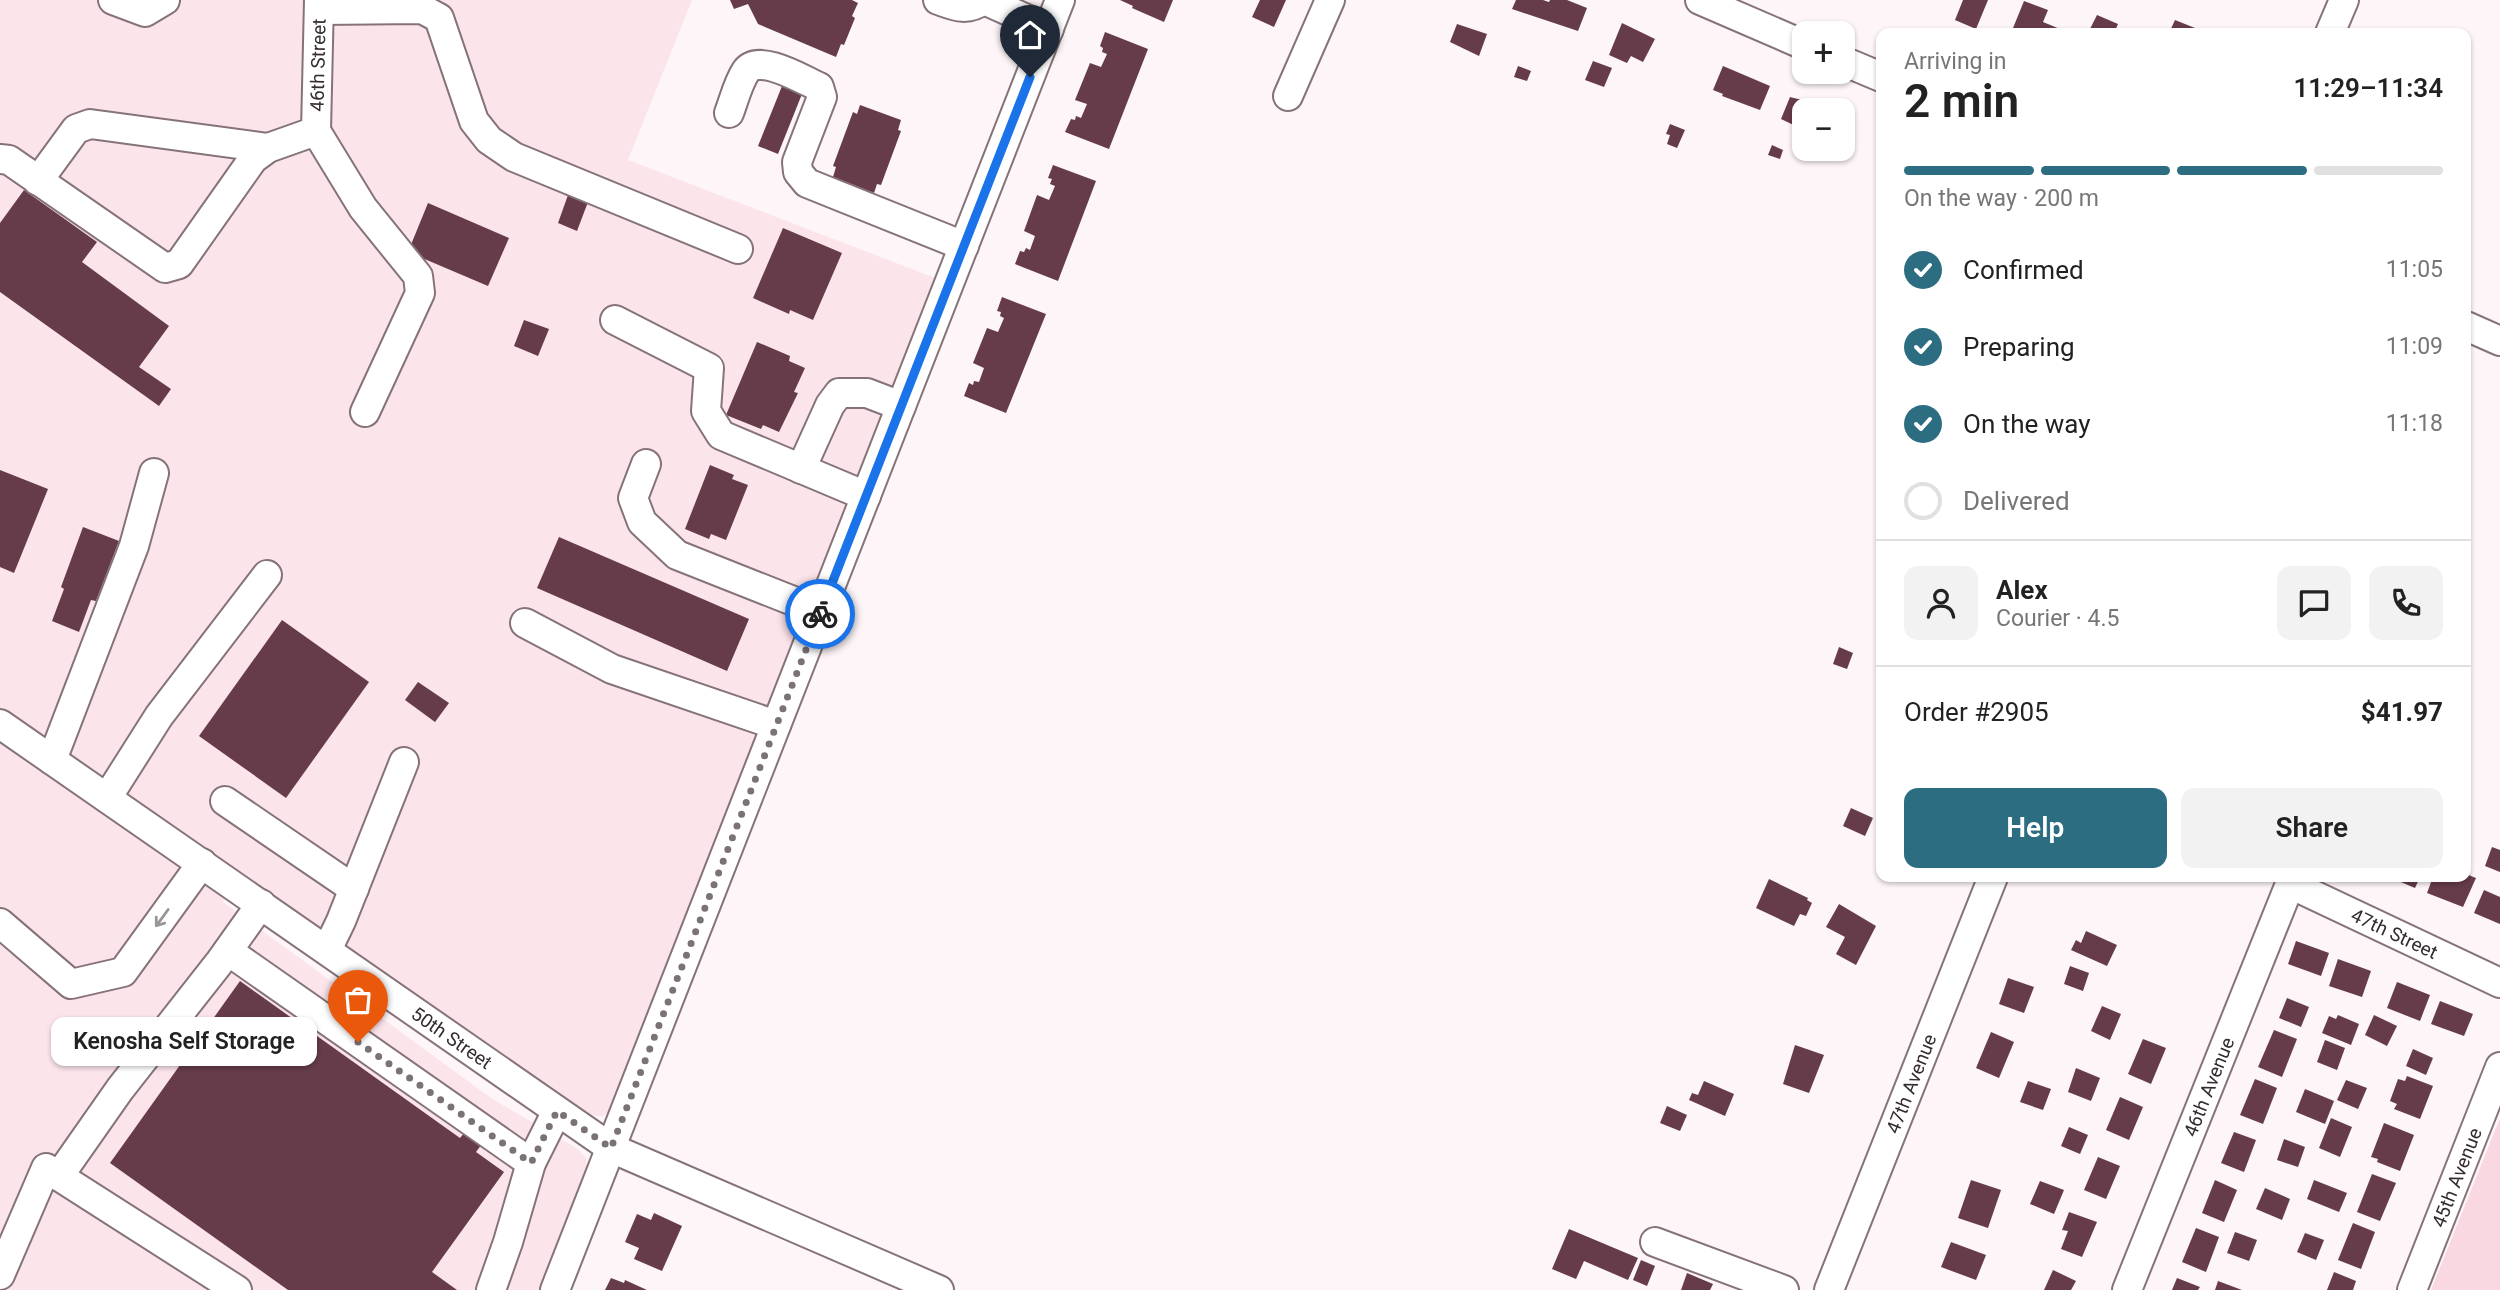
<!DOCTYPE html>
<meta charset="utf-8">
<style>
body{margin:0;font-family:Roboto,sans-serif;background:#f2f2f2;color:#222;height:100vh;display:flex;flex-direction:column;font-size:26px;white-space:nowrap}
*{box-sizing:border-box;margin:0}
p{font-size:23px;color:#767676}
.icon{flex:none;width:38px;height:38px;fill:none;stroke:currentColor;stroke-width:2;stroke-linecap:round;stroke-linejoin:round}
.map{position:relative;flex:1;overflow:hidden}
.drawer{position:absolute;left:1876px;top:28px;width:595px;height:854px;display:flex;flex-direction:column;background:#fff;border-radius:14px;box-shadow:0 2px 5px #0004}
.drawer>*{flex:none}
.fabs{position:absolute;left:1792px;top:21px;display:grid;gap:14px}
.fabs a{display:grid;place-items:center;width:63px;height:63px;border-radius:14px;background:#fff;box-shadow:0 2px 5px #0004;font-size:35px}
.pin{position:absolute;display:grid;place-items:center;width:60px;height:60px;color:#fff;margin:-72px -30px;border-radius:50% 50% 50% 0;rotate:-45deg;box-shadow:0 0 7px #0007}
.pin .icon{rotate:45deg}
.courier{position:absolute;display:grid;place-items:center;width:70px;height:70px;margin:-35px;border:5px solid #1a73e8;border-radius:50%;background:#fff;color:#222;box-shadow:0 2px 9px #0007}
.bubble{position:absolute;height:49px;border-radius:14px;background:#fff;box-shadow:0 2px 5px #0004;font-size:23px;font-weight:600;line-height:49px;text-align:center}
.summary em{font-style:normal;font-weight:600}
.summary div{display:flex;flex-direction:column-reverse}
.summary{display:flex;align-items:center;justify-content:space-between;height:119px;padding:0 28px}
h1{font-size:46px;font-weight:600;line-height:52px}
.bar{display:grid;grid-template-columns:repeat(4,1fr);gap:10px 7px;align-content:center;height:84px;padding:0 28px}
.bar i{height:9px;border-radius:5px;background:#e0e0e0}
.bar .on{background:#2c6d81}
.bar p{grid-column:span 4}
.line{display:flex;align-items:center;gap:18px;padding:0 28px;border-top:2px solid #e0e0e0}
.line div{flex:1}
.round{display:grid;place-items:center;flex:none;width:74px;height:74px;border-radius:14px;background:#f2f2f2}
ol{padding:0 28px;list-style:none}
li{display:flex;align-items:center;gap:21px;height:77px}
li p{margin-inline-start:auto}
li .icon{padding:7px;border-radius:50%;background:#2c6d81;color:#fff;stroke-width:4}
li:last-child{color:#767676}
li i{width:38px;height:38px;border:4px solid #e0e0e0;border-radius:50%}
.action{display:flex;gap:14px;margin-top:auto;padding:14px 28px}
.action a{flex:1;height:80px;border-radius:14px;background:#2c6d81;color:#fff;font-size:28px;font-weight:600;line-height:80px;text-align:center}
.action a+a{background:#f2f2f2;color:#222}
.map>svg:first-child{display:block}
.built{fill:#fce4eb}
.green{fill:#fad8e2}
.building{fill:#663c4a}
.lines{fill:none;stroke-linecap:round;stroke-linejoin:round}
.minor-casing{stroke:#867379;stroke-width:32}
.minor{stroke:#fff;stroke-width:28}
.oneway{stroke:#9a9697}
.done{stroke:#7a7275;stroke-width:7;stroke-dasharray:0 12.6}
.route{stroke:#1a73e8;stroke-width:9}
.labels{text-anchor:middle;stroke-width:7;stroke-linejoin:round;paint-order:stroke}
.street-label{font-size:19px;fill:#342c2f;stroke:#fff}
</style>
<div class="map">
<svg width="2500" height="1290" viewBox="0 0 2500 1290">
<rect width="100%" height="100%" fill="#fdf5f7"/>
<path class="built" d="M0 0H692L628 160 935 278 610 1111 603 1116H595L571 1105 500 1058 244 874 223 902 491 1098 578 1149 586 1158 587 1172 540 1290H0V1242L5 1229 0 1239Z"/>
<path class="green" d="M2500 1118V1290H2431Z"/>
<g class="building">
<path d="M730 0H852L858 3 852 16 855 18 844 45 841 44 836 57 758 24 748 4 734 9Z"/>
<path d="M1120 0H1173L1164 22 1132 8 1133 6Z"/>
<path d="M1260 0H1286L1274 27 1252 17Z"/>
<path d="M1516 0H1543L1549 2 1550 0H1567L1587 8 1578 31 1512 9Z"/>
<path d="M1963 0H1988L1976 29 1955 20Z"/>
<path d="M2024 1 2048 10 2043 22 2060 29 2058 33H2011Z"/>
<path d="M2097 15 2118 24 2114 33H2088Z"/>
<path d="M2175 20 2200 30 2198 33H2169Z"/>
<path d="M1622 23 1655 39 1643 62 1631 56 1627 63 1609 55Z"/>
<path d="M1457 24 1487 34 1479 56 1450 42Z"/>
<path d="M1105 32 1148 49 1109 149 1065 132 1071 119 1075 120 1076 116 1081 118 1087 104 1075 100 1090 63 1101 67 1107 54 1102 52 1103 48 1100 46Z"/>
<path d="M1593 61 1612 68 1604 87 1585 80Z"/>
<path d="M1518 66 1531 71 1527 81 1514 77Z"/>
<path d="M1723 66 1770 86 1760 110 1722 96 1723 94 1713 90Z"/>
<path d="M786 76 806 84 778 154 758 146Z"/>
<path d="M1790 97 1802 100 1828 110H1804V130L1781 119Z"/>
<path d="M860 105 901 120 898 130 901 131 881 185 877 184 874 193 833 177 836 167 833 166 853 112 857 114Z"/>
<path d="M1670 124 1685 130 1677 148 1667 144 1670 135 1666 134Z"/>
<path d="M1772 145 1783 150 1780 159 1768 155Z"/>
<path d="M1053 165 1096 181 1058 281 1015 264 1020 251 1024 252 1026 248 1030 250 1035 236 1024 231 1037 195 1049 200 1055 186 1050 184 1052 179 1048 178Z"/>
<path d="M24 190 97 242 82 262 169 326 139 367 171 389 159 406 0 292V223Z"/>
<path d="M568 195 588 202 577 231 558 223Z"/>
<path d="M428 203 509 238 488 286 408 252Z"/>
<path d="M783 228 842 253 813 320 790 310 789 314 753 298Z"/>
<path d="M1002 297 1046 314 1006 413 964 396 969 383 973 385 974 381 979 382 984 368 973 363 987 328 998 332 1004 318 1000 316 1001 312 997 311Z"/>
<path d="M524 320 549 329 538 356 514 346Z"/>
<path d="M757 342 790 356 789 361 805 368 794 392 798 393 779 432 763 425 761 429 726 415Z"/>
<path d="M710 465 734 475 732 479 748 485 726 540 711 534 709 539 685 529Z"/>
<path d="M0 470 48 489 14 573 0 567Z"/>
<path d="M83 527 119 541 96 601 91 600 79 632 52 621 64 589 61 587Z"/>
<path d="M559 537 749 619 727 671 537 588Z"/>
<path d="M282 620 369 682 286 798 199 736Z"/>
<path d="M1839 647 1853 653 1847 669 1833 664Z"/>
<path d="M418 682 449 703 435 722 405 700Z"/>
<path d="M1851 808 1873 818 1865 836 1843 826Z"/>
<path d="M2492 847 2500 850V872L2485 866Z"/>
<path d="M2466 874 2476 878 2463 907 2427 893 2433 877H2455L2461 879 2466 877Z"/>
<path d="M2389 877H2420L2415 888Z"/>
<path d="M1769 879 1808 898 1807 900 1812 903 1806 916 1800 914 1794 926 1756 908Z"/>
<path d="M2484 890 2500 897V924L2474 913Z"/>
<path d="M1839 904 1876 926 1856 965 1836 954 1845 937 1826 927Z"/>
<path d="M2086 931 2117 945 2107 966 2071 950 2076 940 2081 943Z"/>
<path d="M2296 941 2329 953 2321 976 2288 964Z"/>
<path d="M2338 959 2371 971 2362 997 2329 986Z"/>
<path d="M2070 966 2089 973 2083 991 2064 984Z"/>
<path d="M2008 978 2034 987 2024 1013 1999 1004Z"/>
<path d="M240 981 460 1138 465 1132 482 1144 476 1152 504 1172 432 1272 457 1290H288L110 1163Z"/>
<path d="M2397 982 2430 995 2420 1021 2387 1008Z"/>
<path d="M2287 998 2309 1007 2301 1027 2279 1018Z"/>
<path d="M2440 1001 2473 1014 2464 1036 2431 1024Z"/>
<path d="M2102 1006 2121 1014 2110 1040 2091 1031Z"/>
<path d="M2338 1015 2359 1024 2351 1045 2322 1033 2329 1016 2336 1019Z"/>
<path d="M2374 1015 2397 1026 2387 1046 2365 1035Z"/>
<path d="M2274 1030 2297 1039 2282 1077 2258 1067Z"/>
<path d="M1991 1032 2014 1042 1999 1078 1976 1068Z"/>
<path d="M2143 1039 2166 1048 2151 1084 2128 1074Z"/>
<path d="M2325 1040 2345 1048 2337 1070 2317 1062Z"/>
<path d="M1795 1045 1824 1055 1809 1093 1783 1084Z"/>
<path d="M2413 1049 2433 1058 2426 1075 2406 1066Z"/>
<path d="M2076 1068 2100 1078 2091 1101 2068 1092Z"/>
<path d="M2407 1076 2433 1086 2420 1119 2394 1109 2397 1104 2390 1101 2398 1079 2405 1081Z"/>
<path d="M2255 1079 2277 1088 2263 1124 2240 1115Z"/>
<path d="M2346 1080 2367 1088 2358 1109 2337 1100Z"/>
<path d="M1704 1081 1734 1094 1725 1116 1689 1100 1692 1093 1698 1095Z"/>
<path d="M2028 1081 2051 1089 2043 1110 2020 1102Z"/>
<path d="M2305 1089 2334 1101 2325 1124 2296 1112Z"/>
<path d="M2120 1097 2143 1107 2129 1140 2106 1130Z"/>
<path d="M1667 1106 1687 1115 1680 1131 1660 1123Z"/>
<path d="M2331 1118 2352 1127 2340 1157 2319 1148Z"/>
<path d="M2384 1123 2414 1135 2400 1171 2377 1162 2378 1159 2371 1157Z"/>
<path d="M2069 1127 2088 1135 2080 1154 2061 1146Z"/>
<path d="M2234 1132 2256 1140 2244 1172 2221 1163Z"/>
<path d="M2284 1139 2305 1147 2298 1167 2277 1160Z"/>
<path d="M2098 1157 2120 1166 2106 1199 2084 1190Z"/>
<path d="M2372 1174 2396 1183 2380 1221 2357 1212Z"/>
<path d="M1971 1180 2001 1190 1988 1228 1958 1218Z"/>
<path d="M2215 1180 2237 1190 2224 1222 2202 1213Z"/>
<path d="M2314 1180 2347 1193 2339 1212 2307 1199Z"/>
<path d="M2040 1181 2064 1190 2054 1214 2030 1204Z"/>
<path d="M2265 1188 2290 1199 2282 1220 2256 1209Z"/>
<path d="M2069 1212 2097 1222 2082 1257 2061 1249 2068 1231 2062 1230Z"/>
<path d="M654 1213 682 1226 662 1271 634 1259 639 1248 625 1242 637 1214 651 1220Z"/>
<path d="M2353 1223 2375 1232 2361 1269 2338 1260Z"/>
<path d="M2196 1228 2219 1237 2206 1272 2182 1262Z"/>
<path d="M1569 1229 1638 1258 1628 1280 1584 1261 1576 1279 1552 1269Z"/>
<path d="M2235 1232 2257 1240 2249 1261 2227 1253Z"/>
<path d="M2305 1233 2324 1240 2316 1260 2297 1252Z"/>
<path d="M1951 1242 1986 1255 1976 1280 1941 1267Z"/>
<path d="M1641 1260 1655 1266 1647 1286 1633 1280Z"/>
<path d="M2053 1270 2076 1281 2071 1290H2044Z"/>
<path d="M2334 1272 2356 1281 2353 1290H2327Z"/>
<path d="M1687 1273 1713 1284 1710 1290H1681Z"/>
<path d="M611 1278 624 1283 625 1280 647 1290H605Z"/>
<path d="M2177 1278 2200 1287 2198 1290H2172Z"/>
<path d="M2218 1281 2242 1290H2215Z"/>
</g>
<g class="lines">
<defs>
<g id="minor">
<path d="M113 0 145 12 165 0"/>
<path d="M938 0C955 6 967 12 983 0"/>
<path d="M984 0 1049 29"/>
<path d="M1700 0 1804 45"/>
<path d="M319 10 422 9 439 18 474 121 489 140 514 157 738 249"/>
<path d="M2330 33 2344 0"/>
<path d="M1843 61 1881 77"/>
<path d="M1288 96 1330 0"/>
<path d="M729 113C734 100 738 83 746 71 759 53 803 80 819 87L822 97 797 162 798 172 807 183 964 246"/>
<path d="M316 131 363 208 418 276 420 293 365 412"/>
<path id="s1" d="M316 131 319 0"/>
<path d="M0 159 9 160 165 268 179 264 253 159 268 148 316 131"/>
<path d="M38 181 76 129 90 124 268 148"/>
<path d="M615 320 709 368 706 411 721 435 866 496"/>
<path d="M2466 326 2500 341"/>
<path d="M646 464 633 498 642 522 677 555 821 612"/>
<path d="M801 469 830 405 839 393H867L901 406"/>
<path d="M525 623 612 669 776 725"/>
<path id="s2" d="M0 724 611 1148 939 1290"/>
<path d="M52 760 134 546 154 473"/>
<path d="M107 798 159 716 267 575"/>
<path d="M225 801 354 889"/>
<path d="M0 923 71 984 123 972 202 863"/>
<path d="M327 950 341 921 404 762"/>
<path d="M228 951 531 1163"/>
<path d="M59 1176 120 1089 219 963 261 904"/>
<path d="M1655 1242 1784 1290"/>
<path d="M0 1275 46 1168 237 1290"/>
<path d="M491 1290 508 1242 531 1163 557 1111"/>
<path d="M555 1290 1060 0"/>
<path id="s3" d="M1829 1290 1993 877"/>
<path id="s4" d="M2127 1290 2290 884 2500 983"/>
<path id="s5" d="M2412 1290 2500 1067"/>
</g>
</defs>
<use href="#minor" class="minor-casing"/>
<use href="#minor" class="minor"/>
</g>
<defs><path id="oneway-shaft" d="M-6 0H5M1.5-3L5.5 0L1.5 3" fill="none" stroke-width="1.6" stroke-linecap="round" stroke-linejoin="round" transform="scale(1.75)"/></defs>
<use class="oneway" href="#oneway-shaft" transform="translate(162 918) rotate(126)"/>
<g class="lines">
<path class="done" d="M358 1042 531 1163 557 1111 611 1148 820 614"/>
<path class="route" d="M820 614 1030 77"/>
</g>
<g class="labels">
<g class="street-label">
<text dy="7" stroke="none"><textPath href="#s1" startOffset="66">46th Street</textPath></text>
<text dy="7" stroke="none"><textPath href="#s4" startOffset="553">47th Street</textPath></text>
<text dy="7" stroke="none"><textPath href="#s2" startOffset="550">50th Street</textPath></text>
<text dy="7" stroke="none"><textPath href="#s3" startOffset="222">47th Avenue</textPath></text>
<text dy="7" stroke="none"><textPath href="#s4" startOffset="219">46th Avenue</textPath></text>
<text dy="7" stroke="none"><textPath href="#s5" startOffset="121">45th Avenue</textPath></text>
</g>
</g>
</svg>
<div class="fabs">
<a>+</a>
<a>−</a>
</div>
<div class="pin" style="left:358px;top:1042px;background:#ea580c"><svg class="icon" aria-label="bag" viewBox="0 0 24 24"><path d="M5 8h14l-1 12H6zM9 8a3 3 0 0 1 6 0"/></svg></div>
<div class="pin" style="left:1030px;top:77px;background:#1f2937"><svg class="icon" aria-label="home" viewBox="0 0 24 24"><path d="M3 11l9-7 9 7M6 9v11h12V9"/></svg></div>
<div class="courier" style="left:820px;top:614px"><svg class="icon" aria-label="bike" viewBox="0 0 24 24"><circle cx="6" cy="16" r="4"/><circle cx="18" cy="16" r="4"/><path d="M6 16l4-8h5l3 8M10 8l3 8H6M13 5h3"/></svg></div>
<div class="bubble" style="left:51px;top:1017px;width:266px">Kenosha Self Storage</div>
<section class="drawer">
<div class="summary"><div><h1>2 min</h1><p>Arriving in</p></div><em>11:29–11:34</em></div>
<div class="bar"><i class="on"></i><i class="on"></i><i class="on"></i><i></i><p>On the way · 200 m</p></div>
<ol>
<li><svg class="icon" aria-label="check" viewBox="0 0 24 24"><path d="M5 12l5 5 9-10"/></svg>Confirmed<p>11:05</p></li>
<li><svg class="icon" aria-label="check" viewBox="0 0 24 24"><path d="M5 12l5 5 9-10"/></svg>Preparing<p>11:09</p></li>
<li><svg class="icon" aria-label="check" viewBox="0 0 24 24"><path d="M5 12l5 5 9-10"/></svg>On the way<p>11:18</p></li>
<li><i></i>Delivered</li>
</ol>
<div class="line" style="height:126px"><a class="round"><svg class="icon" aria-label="person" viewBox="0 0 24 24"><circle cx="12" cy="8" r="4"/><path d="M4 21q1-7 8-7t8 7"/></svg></a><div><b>Alex</b><p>Courier · 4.5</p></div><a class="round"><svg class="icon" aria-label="chat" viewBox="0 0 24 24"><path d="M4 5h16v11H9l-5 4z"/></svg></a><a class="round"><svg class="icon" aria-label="phone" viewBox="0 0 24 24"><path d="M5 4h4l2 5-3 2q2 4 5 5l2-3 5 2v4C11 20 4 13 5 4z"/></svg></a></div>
<div class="line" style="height:91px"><div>Order #2905</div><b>$41.97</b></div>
<div class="action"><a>Help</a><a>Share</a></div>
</section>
</div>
